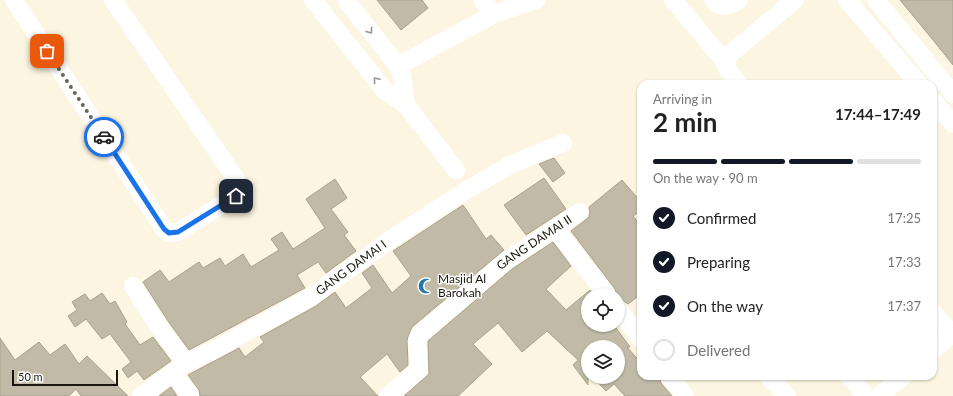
<!DOCTYPE html>
<meta charset="utf-8">
<style>
body{margin:0;font-family:Lato,sans-serif;background:#f6f6f6;color:#222;height:100vh;display:flex;flex-direction:column;font-size:15px;white-space:nowrap}
*{box-sizing:border-box;margin:0}
p{font-size:13px;color:#767676}
.icon{flex:none;width:22px;height:22px;fill:none;stroke:currentColor;stroke-width:2;stroke-linecap:round;stroke-linejoin:round}
.map{position:relative;flex:1;overflow:hidden}
.drawer{position:absolute;left:637px;top:80px;width:300px;height:300px;display:flex;flex-direction:column;background:#fff;border-radius:12px;box-shadow:0 1px 3px #0004}
.drawer>*{flex:none}
.fabs{position:absolute;left:581px;top:288px;display:grid;gap:8px}
.fabs a{display:grid;place-items:center;width:44px;height:44px;border-radius:50%;background:#fff;box-shadow:0 1px 3px #0004;font-size:20px}
.scale{position:absolute;left:12px;bottom:10px;width:106px;box-sizing:border-box;padding-left:4px;border:2px solid #18160f;border-top:0;font-size:11px;line-height:14px;white-space:nowrap;color:#18160f;-webkit-text-stroke:3px #fff;paint-order:stroke}
.pin{position:absolute;display:grid;place-items:center;width:34px;height:34px;color:#fff;margin:-17px;border-radius:8px;box-shadow:0 2px 6px #0006}
.courier{position:absolute;display:grid;place-items:center;width:40px;height:40px;margin:-20px;border:3px solid #1a73e8;border-radius:50%;background:#fff;color:#222;box-shadow:0 1px 5px #0007}
.head em{font-style:normal;font-weight:700}
.head div{display:flex;flex-direction:column-reverse}
.head{display:flex;align-items:center;justify-content:space-between;height:68px;padding:0 16px}
h1{font-size:26px;font-weight:700;line-height:30px}
.bar{display:grid;grid-template-columns:repeat(4,1fr);gap:6px 4px;align-content:center;height:48px;padding:0 16px}
.bar i{height:5px;border-radius:3px;background:#e0e0e0}
.bar .active{background:#111827}
.bar p{grid-column:span 4}
ol{padding:0 16px;list-style:none}
li{display:flex;align-items:center;gap:12px;height:44px}
li p{margin-inline-start:auto}
li .icon{padding:4px;border-radius:50%;background:#111827;color:#fff;stroke-width:4}
li:last-child{color:#767676}
li i{width:22px;height:22px;border:2px solid #e0e0e0;border-radius:50%}
.map>svg:first-child{display:block}
.building{fill:#c1baa7;stroke:#a8a18e}
.lines{fill:none;stroke-linecap:round;stroke-linejoin:round}
.minor{stroke:#fff;stroke-width:18}
.oneway{stroke:#979693}
.done{stroke:#686458;stroke-width:4;stroke-dasharray:0 7.2}
.route{stroke:#1a73e8;stroke-width:5}
.labels{text-anchor:middle;stroke-width:3;stroke-linejoin:round;paint-order:stroke}
.street-label{font-size:12px;fill:#18160f;stroke:#fff}
.poi-label{font-size:12px;fill:#18160f;stroke:#fff;text-anchor:start}
</style>
<div class="map">
<svg width="953" height="396" viewBox="0 0 953 396">
<rect width="100%" height="100%" fill="#fcf5e1"/>
<g class="building">
<path d="M377 0H422L428 8 401 30Z"/>
<path d="M900 0H953V65L933 40Z"/>
<path d="M554 158 565 173 553 182 539 164Z"/>
<path d="M544 178 566 209 526 235 504 205Z"/>
<path d="M335 179 347 198 331 209 348 232 344 235 356 251 326 273 318 262 297 275 305 288 189 350 168 321 143 282 160 270 169 282 199 262 203 268 220 258 225 266 243 254 251 267 279 250 271 239 282 232 293 249 325 228 306 199Z"/>
<path d="M622 180 641 202V210L633 216 641 226V294L628 304 622 300 618 299 615 289 571 231 589 217V207Z"/>
<path d="M463 205 486 239 491 235 504 250 412 327 407 340 408 365 400 372 387 354 360 377 378 396H200L199 390 188 375 239 348 245 357 264 342 260 337 316 306 335 292 346 308 372 288 362 273 373 265 392 293 411 276 393 251Z"/>
<path d="M553 242 571 266 546 289 566 310 590 290 594 295H588V325H614L630 347H627L641 363V376H659L661 383 672 396H625L614 384 606 391 593 377H618V347H588V385L573 365 578 360 547 331 522 352 498 323 473 344 492 364 458 396H404L429 374 428 341 512 269Z"/>
<path d="M102 293 110 304 115 301 127 322 125 324 140 345 153 337 171 361 144 380 137 371 128 378 122 369 131 362 110 334 102 339 86 319 75 327 68 316 77 310 72 302 85 294 90 301Z"/>
<path d="M0 338 15 360 39 342 50 355 65 344 79 364 87 356 128 396H81L76 389 69 396H0Z"/>
<path d="M171 387 177 396H159Z"/>
</g>
<g class="lines">
<g class="minor">
<path d="M14 0 164 229 169 233 178 232 236 196 239 189 236 179 113 0"/>
<path d="M313 0 385 91 406 105 456 170"/>
<path d="M346 0 398 66 403 79 406 105"/>
<path d="M482 0 494 14"/>
<path d="M673 0 725 62 728 70 739 84"/>
<path d="M713 0C720 9 730 6 739 0"/>
<path d="M847 0 919 84"/>
<path d="M876 0 953 94"/>
<path d="M725 62 730 54 795 0"/>
<path d="M398 66 494 14 536 0"/>
<path d="M933 101 953 124"/>
<path d="M555 228 607 295"/>
<path d="M133 286 159 327 186 363"/>
<path d="M618 309 641 339"/>
<path d="M933 312 953 335"/>
<path d="M933 350 952 334"/>
<path d="M173 372 190 396"/>
<path d="M669 376 685 396"/>
<path d="M768 376 787 396"/>
<path d="M849 376 866 396"/>
<path id="s1" d="M141 396 186 363 214 350 311 297 388 241 465 191 510 165 563 143"/>
<path id="s2" d="M388 396 419 370 417 340 419 335 506 261 580 212"/>
<path d="M879 396 903 376"/>
</g>
</g>
<defs><path id="oneway-chevron" d="M-2-3.5L2.5 0L-2 3.5" fill="none" stroke-width="1.6" stroke-linecap="round" stroke-linejoin="round"/></defs>
<g class="oneway">
<use href="#oneway-chevron" transform="translate(370 31) rotate(52)"/>
<use href="#oneway-chevron" transform="translate(376 80) rotate(-130)"/>
</g>
<g class="lines">
<path class="done" d="M47 51 104 137"/>
<path class="route" d="M104 137 164 229 169 233 178 232 236 196"/>
</g>
<defs>
<symbol id="mosque-bare" viewBox="-9 -9 18 18"><path d="M3.5-4.9A6 6 0 1 0 3.5 4.9A5 5 0 1 1 3.5-4.9Z" fill="#2477a7" stroke="#fff" stroke-width="2.5" paint-order="stroke"/></symbol>
</defs>
<g fill-rule="evenodd">
<use href="#mosque-bare" x="415" y="275" width="22" height="22"/>
</g>
<g class="labels">
<g class="street-label">
<text dy="4" stroke="none"><textPath href="#s2" startOffset="224">GANG DAMAI II</textPath></text>
<text dy="4" stroke="none"><textPath href="#s1" startOffset="247">GANG DAMAI I</textPath></text>
</g>
<g class="poi-label">
<text x="438" y="283">Masjid Al<tspan x="438" dy="14">Barokah</tspan></text>
</g>
</g>
</svg>
<div class="fabs">
<a><svg class="icon" aria-label="locate" viewBox="0 0 24 24"><circle cx="12" cy="12" r="6"/><path d="M12 2v4M12 18v4M2 12h4M18 12h4"/></svg></a>
<a><svg class="icon" aria-label="layers" viewBox="0 0 24 24"><path d="M12 4l9 5-9 5-9-5zM3 14l9 5 9-5"/></svg></a>
</div>
<div class="scale">50 m</div>
<div class="pin" style="left:47px;top:51px;background:#ea580c"><svg class="icon" aria-label="bag" viewBox="0 0 24 24"><path d="M5 8h14l-1 12H6zM9 8a3 3 0 0 1 6 0"/></svg></div>
<div class="pin" style="left:236px;top:196px;background:#1f2937"><svg class="icon" aria-label="home" viewBox="0 0 24 24"><path d="M3 11l9-7 9 7M6 9v11h12V9"/></svg></div>
<div class="courier" style="left:104px;top:137px"><svg class="icon" aria-label="car" viewBox="0 0 24 24"><path d="M5 17H2v-5l4-1 3-4h7l3 4 3 1v5h-3M9 17h6M6 11h13"/><circle cx="7" cy="17" r="2"/><circle cx="17" cy="17" r="2"/></svg></div>
<section class="drawer">
<div class="head"><div><h1>2 min</h1><p>Arriving in</p></div><em>17:44–17:49</em></div>
<div class="bar"><i class="active"></i><i class="active"></i><i class="active"></i><i></i><p>On the way · 90 m</p></div>
<ol>
<li><svg class="icon" aria-label="check" viewBox="0 0 24 24"><path d="M5 12l5 5 9-10"/></svg>Confirmed<p>17:25</p></li>
<li><svg class="icon" aria-label="check" viewBox="0 0 24 24"><path d="M5 12l5 5 9-10"/></svg>Preparing<p>17:33</p></li>
<li><svg class="icon" aria-label="check" viewBox="0 0 24 24"><path d="M5 12l5 5 9-10"/></svg>On the way<p>17:37</p></li>
<li><i></i>Delivered</li>
</ol>
</section>
</div>
